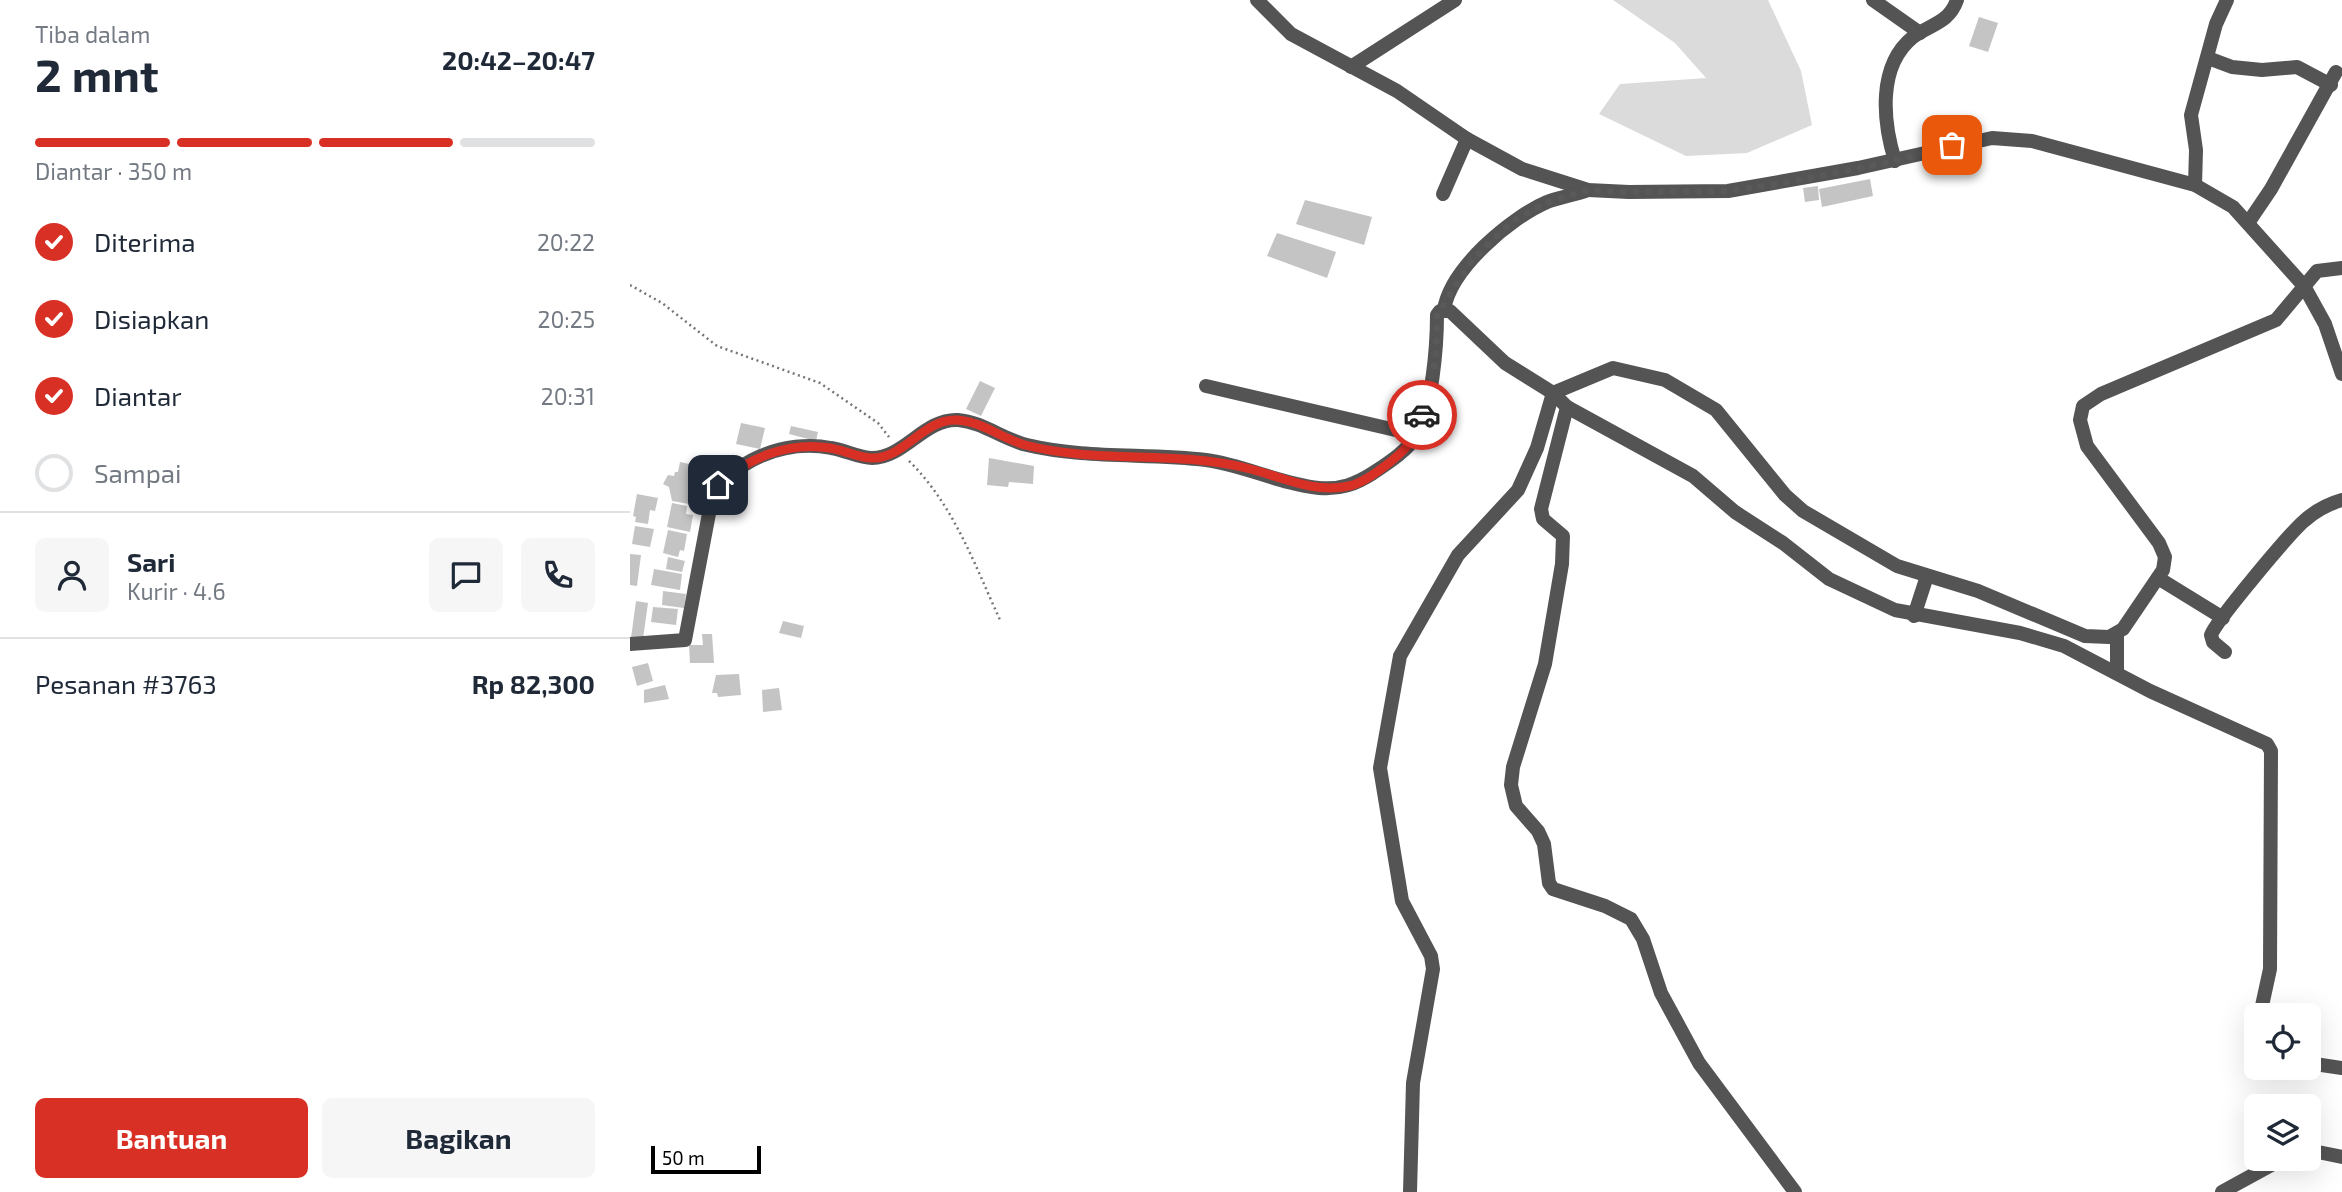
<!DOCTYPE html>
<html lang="id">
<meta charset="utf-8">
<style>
body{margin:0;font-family:"Exo 2",sans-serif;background:#f6f6f7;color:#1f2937;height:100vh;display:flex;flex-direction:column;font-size:26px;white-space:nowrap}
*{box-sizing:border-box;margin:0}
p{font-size:23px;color:#747a83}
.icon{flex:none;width:38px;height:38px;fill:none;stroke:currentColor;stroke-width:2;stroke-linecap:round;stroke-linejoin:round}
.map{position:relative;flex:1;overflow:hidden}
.panel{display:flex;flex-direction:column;background:#fff;width:630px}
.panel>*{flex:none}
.controls{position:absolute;left:1614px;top:1003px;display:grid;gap:14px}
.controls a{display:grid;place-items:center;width:77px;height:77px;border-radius:10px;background:#fff;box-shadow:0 7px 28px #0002;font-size:35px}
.scale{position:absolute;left:21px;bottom:18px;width:110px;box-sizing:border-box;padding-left:7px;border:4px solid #000;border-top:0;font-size:19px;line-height:24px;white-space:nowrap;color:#000;-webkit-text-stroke:5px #fff;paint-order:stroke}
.pin{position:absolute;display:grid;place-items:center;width:60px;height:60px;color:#fff;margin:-30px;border-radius:14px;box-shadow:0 4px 10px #0006}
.courier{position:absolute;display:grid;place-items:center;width:70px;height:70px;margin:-35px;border:5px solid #d93025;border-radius:50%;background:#fff;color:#222;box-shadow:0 2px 9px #0007}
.head em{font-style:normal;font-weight:700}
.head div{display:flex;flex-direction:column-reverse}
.head{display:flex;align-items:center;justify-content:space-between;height:119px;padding:0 35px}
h1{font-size:46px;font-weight:700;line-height:52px}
.bar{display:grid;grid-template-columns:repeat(4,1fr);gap:10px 7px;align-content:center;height:84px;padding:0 35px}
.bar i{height:9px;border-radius:5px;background:#e0e1e3}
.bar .selected{background:#d93025}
.bar p{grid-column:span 4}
.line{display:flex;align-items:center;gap:18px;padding:0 35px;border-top:2px solid #e0e1e3}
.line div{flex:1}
.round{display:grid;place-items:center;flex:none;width:74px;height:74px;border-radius:10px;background:#f6f6f7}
ol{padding:0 35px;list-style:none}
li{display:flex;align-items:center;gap:21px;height:77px}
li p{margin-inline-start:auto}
li .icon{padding:7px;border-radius:50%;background:#d93025;color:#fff;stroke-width:4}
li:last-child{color:#747a83}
li i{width:38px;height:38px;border:4px solid #e0e1e3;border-radius:50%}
.cta{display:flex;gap:14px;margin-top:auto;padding:14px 35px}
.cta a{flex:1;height:80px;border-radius:10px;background:#d93025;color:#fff;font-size:28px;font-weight:700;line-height:80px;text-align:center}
.cta a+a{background:#f6f6f7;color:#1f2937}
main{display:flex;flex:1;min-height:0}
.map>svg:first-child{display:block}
.green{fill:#dbdbdb}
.building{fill:#c4c4c4}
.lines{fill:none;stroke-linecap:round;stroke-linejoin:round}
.path{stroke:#767676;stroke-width:2.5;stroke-dasharray:2 3.5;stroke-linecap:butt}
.minor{stroke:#545454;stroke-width:14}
.done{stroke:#595959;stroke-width:7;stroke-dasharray:0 12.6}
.route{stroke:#d93025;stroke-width:9}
</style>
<main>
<section class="panel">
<div class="head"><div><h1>2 mnt</h1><p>Tiba dalam</p></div><em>20:42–20:47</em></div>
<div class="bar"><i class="selected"></i><i class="selected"></i><i class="selected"></i><i></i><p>Diantar · 350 m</p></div>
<ol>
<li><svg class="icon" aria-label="check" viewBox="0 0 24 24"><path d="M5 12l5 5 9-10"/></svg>Diterima<p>20:22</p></li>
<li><svg class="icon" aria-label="check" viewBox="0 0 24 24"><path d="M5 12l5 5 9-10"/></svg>Disiapkan<p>20:25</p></li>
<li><svg class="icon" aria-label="check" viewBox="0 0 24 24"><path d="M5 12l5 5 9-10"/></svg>Diantar<p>20:31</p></li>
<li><i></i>Sampai</li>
</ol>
<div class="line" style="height:126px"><a class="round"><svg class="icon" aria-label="person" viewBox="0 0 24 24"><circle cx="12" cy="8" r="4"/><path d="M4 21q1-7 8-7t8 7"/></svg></a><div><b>Sari</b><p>Kurir · 4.6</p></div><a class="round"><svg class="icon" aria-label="chat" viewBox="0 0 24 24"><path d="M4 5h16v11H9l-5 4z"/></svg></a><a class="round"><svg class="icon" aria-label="phone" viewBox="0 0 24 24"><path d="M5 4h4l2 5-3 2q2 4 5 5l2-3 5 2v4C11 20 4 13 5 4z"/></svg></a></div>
<div class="line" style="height:91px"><div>Pesanan #3763</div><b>Rp 82,300</b></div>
<div class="cta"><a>Bantuan</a><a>Bagikan</a></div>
</section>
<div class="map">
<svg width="1712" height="1192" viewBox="0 0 1712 1192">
<rect width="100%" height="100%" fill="#fff"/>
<path class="green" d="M983 0H1138L1171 71 1182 125 1117 153 1056 156 969 114 990 84 1076 78 1045 43Z"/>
<g class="building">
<path d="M1349 17 1368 23 1358 52 1339 46Z"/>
<path d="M1240 179 1243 196 1192 207 1189 189Z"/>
<path d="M1188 186 1189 200 1175 202 1173 188Z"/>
<path d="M675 200 742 217 734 245 666 224Z"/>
<path d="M647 233 706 252 697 278 637 256Z"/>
<path d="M350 381 365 388 351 416 336 409Z"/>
<path d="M111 423 135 428 130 449 106 444Z"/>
<path d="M161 426 188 432 186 441 159 434Z"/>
<path d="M359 458 404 466 403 484 379 482 378 487 357 485Z"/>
<path d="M50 462 73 467 65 505 42 501 39 487 33 484 38 475 44 476 45 472H48Z"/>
<path d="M7 494 28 498 25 511 20 510 18 524 5 522 6 517 3 516Z"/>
<path d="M42 503 57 506 56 514 63 515 60 532 37 527Z"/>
<path d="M5 526 24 529 20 547 2 544Z"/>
<path d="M38 530 57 534 54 551 50 550 48 557 33 553Z"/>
<path d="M0 554 11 555 7 586 0 585Z"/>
<path d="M38 557 55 561 52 572 36 569Z"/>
<path d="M24 569 52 574 50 590 21 585Z"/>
<path d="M33 591 56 594 54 608 32 605Z"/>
<path d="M6 601 18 603 13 639 1 638Z"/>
<path d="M23 607 48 609 46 625 21 622Z"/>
<path d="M153 621 174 626 171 638 149 633Z"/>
<path d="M72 634H82L84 663H60L59 645H73Z"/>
<path d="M18 663 23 681 7 686 2 667Z"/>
<path d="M109 674 111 695 88 697 87 693H82L86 675Z"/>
<path d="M35 685 39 699 14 703V690Z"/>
<path d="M149 688 152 710 133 712 132 690Z"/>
</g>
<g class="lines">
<g class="path">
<path d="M0 285 32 303 87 346 190 383 248 423 259 437"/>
<path d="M279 461C324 505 345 566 371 622"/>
</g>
<g class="minor">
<path d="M627 0 661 34 767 91 837 139 892 169 958 190 999 192 1098 191 1228 168 1362 138 1402 141 1565 185 1603 207 1674 286 1695 324 1712 374"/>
<path d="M1243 0 1290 33"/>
<path d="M1578 58 1602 67 1632 70 1667 67 1701 85"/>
<path d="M721 67 825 0"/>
<path d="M1265 161C1253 122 1247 66 1283 37 1301 24 1319 23 1327 0"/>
<path d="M1565 185 1566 150 1561 115 1586 24 1597 0"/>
<path d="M813 194 837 139"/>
<path d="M1618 223 1641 189 1706 72"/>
<path d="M814 310C820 269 880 218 917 202 930 197 945 195 958 190"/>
<path d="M576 386 787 435"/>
<path d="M937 407 1063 476 1105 512 1153 543 1199 579 1265 610 1390 633 1434 646 1520 691 1637 744 1641 751 1640 969 1630 1015"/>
<path d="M1528 578 1593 618"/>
<path d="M1284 616 1297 576"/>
<path d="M1487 634V673"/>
<path d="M0 644 55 640 81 503C99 460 156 439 201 448 215 450 229 458 242 458 274 458 295 418 328 420 353 422 372 439 397 445 456 459 516 453 576 460 614 465 650 484 689 488 710 490 726 484 743 473 758 463 777 451 787 435 802 407 807 347 807 315L810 311H820L875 363 923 393 937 407 911 509 913 519 933 536 932 564 915 664 883 767 881 785 886 806 908 831 914 844 919 883 923 889 975 906 1001 919 1013 939 1031 993 1069 1063 1165 1192"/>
<path d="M1595 652 1583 642 1581 635C1586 621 1660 533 1674 521 1685 511 1698 504 1712 500"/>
<path d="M1678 1063 1712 1068"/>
<path d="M1678 1150 1712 1157"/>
<path d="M780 1192 783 1083 803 969 801 956 772 901 750 768 770 656 828 555 888 490 907 448 923 393 983 368 1035 380 1086 410 1155 495 1173 511 1267 566 1348 591 1455 636 1479 637 1493 629 1533 570 1535 557 1529 543 1457 446 1450 420 1453 406 1471 394 1646 320 1687 271 1712 268"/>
<path d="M1592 1192 1654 1158"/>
</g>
</g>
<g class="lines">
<path class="done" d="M792 415 806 358 807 315 841 262 881 222 918 202 958 190 999 192 1098 191 1149 184 1265 161 1322 145"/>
<path class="route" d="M88 485C118 458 158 441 200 448 213 450 227 457 241 458 273 460 293 419 326 420 351 421 371 438 395 445 468 464 543 450 616 468 651 476 682 494 719 486 738 482 776 452 786 435 789 430 790 422 792 415"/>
</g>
</svg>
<div class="controls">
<a><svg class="icon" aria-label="locate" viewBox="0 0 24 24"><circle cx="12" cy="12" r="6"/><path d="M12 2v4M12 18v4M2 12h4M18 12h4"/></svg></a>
<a><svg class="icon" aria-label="layers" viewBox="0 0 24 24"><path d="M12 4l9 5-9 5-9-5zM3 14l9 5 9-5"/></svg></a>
</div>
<div class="scale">50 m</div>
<div class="pin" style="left:1322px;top:145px;background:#ea580c"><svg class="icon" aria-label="bag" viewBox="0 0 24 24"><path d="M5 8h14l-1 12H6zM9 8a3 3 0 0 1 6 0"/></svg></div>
<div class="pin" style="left:88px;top:485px;background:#1f2937"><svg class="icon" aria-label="home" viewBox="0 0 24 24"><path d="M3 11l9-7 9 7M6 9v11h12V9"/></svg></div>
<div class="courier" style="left:792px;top:415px"><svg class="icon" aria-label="car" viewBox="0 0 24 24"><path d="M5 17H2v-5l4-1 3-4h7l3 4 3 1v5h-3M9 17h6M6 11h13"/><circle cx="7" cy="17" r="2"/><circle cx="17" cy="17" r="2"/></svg></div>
</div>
</main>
